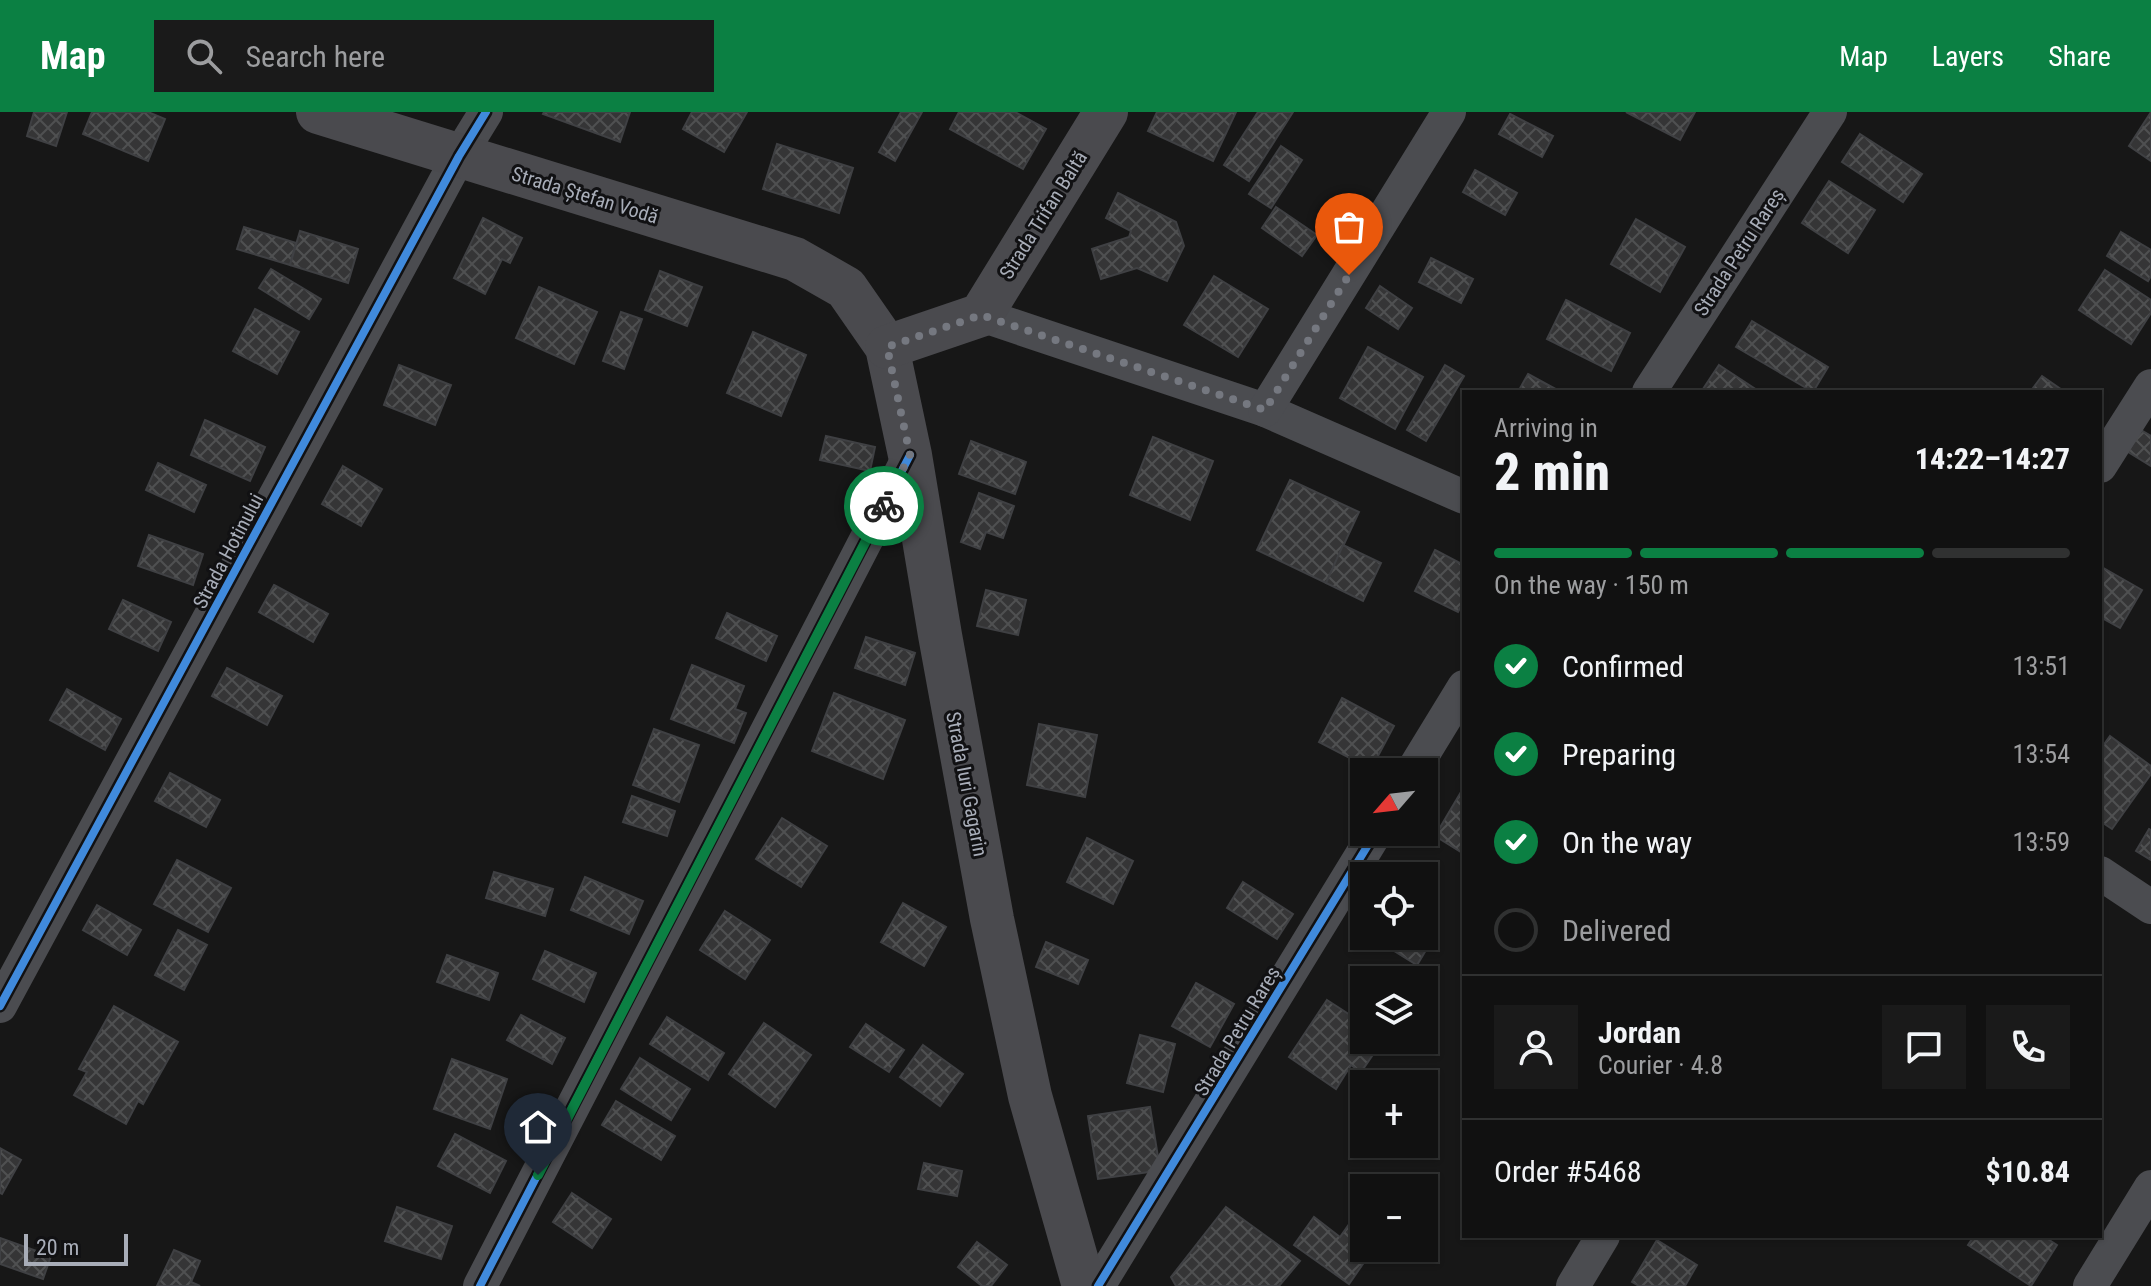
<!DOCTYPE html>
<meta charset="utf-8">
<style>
body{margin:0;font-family:"Roboto Condensed",sans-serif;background:#1a1a1a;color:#f1f3f6;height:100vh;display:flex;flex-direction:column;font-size:30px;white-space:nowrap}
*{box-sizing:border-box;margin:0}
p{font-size:26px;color:#9c9d9f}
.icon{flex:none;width:44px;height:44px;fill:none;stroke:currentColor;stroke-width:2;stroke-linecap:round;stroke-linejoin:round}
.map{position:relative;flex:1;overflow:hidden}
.sheet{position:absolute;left:1462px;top:278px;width:640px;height:848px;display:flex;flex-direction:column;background:#111;border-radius:0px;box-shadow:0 2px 6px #0004,0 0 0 2px #303131}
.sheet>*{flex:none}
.needle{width:52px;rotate:242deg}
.fabs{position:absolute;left:1350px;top:646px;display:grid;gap:16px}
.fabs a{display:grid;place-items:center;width:88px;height:88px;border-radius:0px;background:#111;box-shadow:0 2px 6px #0004,0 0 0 2px #303131;font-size:40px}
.scale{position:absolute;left:24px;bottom:20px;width:104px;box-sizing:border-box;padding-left:8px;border:4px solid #a8adb8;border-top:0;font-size:22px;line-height:28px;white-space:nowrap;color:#a8adb8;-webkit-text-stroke:6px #111113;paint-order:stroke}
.pin{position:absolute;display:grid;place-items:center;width:68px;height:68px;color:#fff;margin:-82px -34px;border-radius:50% 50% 50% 0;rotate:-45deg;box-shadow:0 0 8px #0007}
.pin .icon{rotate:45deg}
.courier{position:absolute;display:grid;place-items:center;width:80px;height:80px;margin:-40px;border:6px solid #0b8043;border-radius:50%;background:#fff;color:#222;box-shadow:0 2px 10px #0007}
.headline em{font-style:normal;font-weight:800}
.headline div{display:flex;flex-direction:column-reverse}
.headline{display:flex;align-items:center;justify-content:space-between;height:136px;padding:0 32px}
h1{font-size:52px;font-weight:800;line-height:60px}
.bar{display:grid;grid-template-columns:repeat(4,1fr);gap:12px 8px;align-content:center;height:96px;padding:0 32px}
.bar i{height:10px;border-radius:6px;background:#303131}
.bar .selected{background:#0b8043}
.bar p{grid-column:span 4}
.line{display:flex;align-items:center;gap:20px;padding:0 32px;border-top:2px solid #303131}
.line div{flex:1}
.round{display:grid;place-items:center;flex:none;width:84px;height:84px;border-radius:0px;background:#1a1a1a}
ol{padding:0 32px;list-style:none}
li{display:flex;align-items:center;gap:24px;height:88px}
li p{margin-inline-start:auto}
li .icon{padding:8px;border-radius:50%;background:#0b8043;color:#fff;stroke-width:4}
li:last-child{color:#9c9d9f}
li i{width:44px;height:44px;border:4px solid #303131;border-radius:50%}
header{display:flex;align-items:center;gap:48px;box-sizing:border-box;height:112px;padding:0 40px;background:#0b8043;color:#fff}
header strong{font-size:38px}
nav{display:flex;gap:44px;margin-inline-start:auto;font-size:28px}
.search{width:560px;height:72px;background:#1a1a1a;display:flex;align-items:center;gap:20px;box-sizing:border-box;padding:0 28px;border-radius:0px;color:#9c9d9f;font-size:30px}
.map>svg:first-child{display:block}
.building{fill:url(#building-cross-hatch);stroke:#3f4043;stroke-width:2}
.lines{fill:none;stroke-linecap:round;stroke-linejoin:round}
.minor{stroke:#4b4c50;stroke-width:34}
.secondary{stroke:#4a4a4e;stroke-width:44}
.cycleway-casing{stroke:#111113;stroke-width:13}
.cycleway{stroke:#408adc;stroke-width:8}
.done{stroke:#757880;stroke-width:8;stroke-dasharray:0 14.4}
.route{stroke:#0b8043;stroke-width:10}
.labels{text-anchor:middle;stroke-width:6;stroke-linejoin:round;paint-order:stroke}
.street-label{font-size:20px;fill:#a8adb8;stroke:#111113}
</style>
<header>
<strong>Map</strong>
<div class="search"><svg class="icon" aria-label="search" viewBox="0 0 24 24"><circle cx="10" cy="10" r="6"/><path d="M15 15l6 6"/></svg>Search here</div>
<nav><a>Map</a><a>Layers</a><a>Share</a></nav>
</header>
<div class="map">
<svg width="2151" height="1174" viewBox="0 0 2151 1174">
<defs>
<pattern id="building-cross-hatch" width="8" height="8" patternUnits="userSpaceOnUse" patternTransform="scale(2)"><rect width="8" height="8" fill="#353536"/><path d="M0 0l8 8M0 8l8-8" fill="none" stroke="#4f5051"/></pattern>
</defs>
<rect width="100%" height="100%" fill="#171717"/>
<g class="building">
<path d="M34 0H67L56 34 27 24Z"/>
<path d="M92 0H148L165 7 148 49 83 22Z"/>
<path d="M544 0H630L620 30 543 2Z"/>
<path d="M692 0H747L724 40 683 17Z"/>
<path d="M901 0H922L895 49 879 40Z"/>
<path d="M959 0H1015L1046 17 1023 57 950 17Z"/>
<path d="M1157 0H1236L1213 49 1148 19Z"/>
<path d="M1258 0H1293L1249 69 1224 53Z"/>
<path d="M1626 0H1695L1680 28Z"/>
<path d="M2151 0V49L2129 34Z"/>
<path d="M1510 2 1553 24 1542 45 1499 22Z"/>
<path d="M1860 22 1922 62 1903 90 1842 50Z"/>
<path d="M777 32 853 56 839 101 763 77Z"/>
<path d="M1281 34 1302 48 1271 96 1249 82Z"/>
<path d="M1475 58 1517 81 1505 103 1463 80Z"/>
<path d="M1829 69 1875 98 1848 141 1802 111Z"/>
<path d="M1118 81 1176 110 1184 134 1167 169 1137 156 1101 167 1092 137 1129 125 1131 119 1106 106Z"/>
<path d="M1276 95 1317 123 1302 144 1262 116Z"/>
<path d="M483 106 522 126 510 151 502 147 485 182 454 166Z"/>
<path d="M1636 107 1685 135 1660 180 1611 152Z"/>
<path d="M244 115 296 131 290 153 237 137Z"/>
<path d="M300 119 358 137 348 171 290 153Z"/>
<path d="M2121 120 2151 138V164L2148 169 2107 144Z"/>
<path d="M1431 146 1473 167 1461 191 1419 170Z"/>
<path d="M271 157 321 187 309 207 259 176Z"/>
<path d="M2105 158 2151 188V201L2131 232 2079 198Z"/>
<path d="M660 159 702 175 687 214 645 198Z"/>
<path d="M1214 164 1268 197 1238 245 1184 213Z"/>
<path d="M1380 174 1412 196 1398 217 1366 196Z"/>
<path d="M539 175 597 200 574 252 516 226Z"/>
<path d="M1566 188 1630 221 1611 259 1547 227Z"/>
<path d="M255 197 299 220 277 262 233 239Z"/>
<path d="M621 200 642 207 624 257 603 249Z"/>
<path d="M1752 209 1828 255 1813 280 1736 235Z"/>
<path d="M753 220 806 243 781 304 727 281Z"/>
<path d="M1368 235 1423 265 1395 317 1340 286Z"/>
<path d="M399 253 451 273 435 313 384 293Z"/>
<path d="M1445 253 1464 264 1426 329 1407 318Z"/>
<path d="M1719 253 1760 280H1701Z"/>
<path d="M1528 262 1561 280H1518Z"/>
<path d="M2042 264 2065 280H2030Z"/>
<path d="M205 308 265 335 250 369 191 343Z"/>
<path d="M2141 318 2151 324V354L2128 340Z"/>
<path d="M826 324 875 335 870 359 820 348Z"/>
<path d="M1153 325 1213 349 1190 408 1130 383Z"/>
<path d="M971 329 1026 350 1015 382 959 362Z"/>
<path d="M158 351 206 373 194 400 146 378Z"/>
<path d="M343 354 382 377 361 414 322 392Z"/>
<path d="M1290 368 1359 400 1326 471 1257 438Z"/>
<path d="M979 381 1014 394 1003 426 986 420 980 437 961 430Z"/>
<path d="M149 423 203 442 193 473 138 454Z"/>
<path d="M1343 433 1381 451 1363 489 1326 471Z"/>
<path d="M1435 438 1464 453V489L1458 500 1415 479Z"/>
<path d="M2100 454 2142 478 2120 516 2100 505Z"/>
<path d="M274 473 328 502 313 530 259 500Z"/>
<path d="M986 478 1026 488 1018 523 977 514Z"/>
<path d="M123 488 171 510 158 539 109 517Z"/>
<path d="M727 501 777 524 766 549 716 526Z"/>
<path d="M866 525 915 541 905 573 855 556Z"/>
<path d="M692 553 744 574 735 597 746 601 734 631 671 607Z"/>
<path d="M227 556 282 584 267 613 212 584Z"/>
<path d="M67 577 121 607 105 638 50 608Z"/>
<path d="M834 581 905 608 883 667 812 639Z"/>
<path d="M1342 586 1394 614 1371 657 1319 630Z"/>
<path d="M1039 612 1097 623 1085 685 1027 673Z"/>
<path d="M654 617 699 633 679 690 633 673Z"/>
<path d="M2110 624 2151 654V662L2112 717 2100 709V638Z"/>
<path d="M170 661 220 688 206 715 155 689Z"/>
<path d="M1464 675V742L1435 724Z"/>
<path d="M632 684 675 699 667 724 623 710Z"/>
<path d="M782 706 827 734 801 775 756 747Z"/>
<path d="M2149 717 2151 718V748L2136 739Z"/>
<path d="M1087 726 1133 749 1113 792 1067 770Z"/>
<path d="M177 748 231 776 208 820 154 792Z"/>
<path d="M494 760 553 777 545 804 486 786Z"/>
<path d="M585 765 643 789 629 822 571 798Z"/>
<path d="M1243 770 1293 802 1277 827 1227 796Z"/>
<path d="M903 791 946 815 924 854 881 830Z"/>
<path d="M97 793 141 818 127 843 83 818Z"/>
<path d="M725 799 770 828 745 867 700 838Z"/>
<path d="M178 818 207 833 184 878 155 863Z"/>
<path d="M1424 823 1432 828 1417 853 1370 824Z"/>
<path d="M1046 830 1088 848 1078 872 1036 855Z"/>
<path d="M545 839 596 861 584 890 533 867Z"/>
<path d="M447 843 498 861 489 888 437 870Z"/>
<path d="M1196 871 1234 892 1210 935 1172 914Z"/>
<path d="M1327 888 1364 912V928H1383L1361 960 1351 953 1336 977 1289 945Z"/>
<path d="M114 894 178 930 143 992 138 989 126 1012 74 983 87 960 79 957Z"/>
<path d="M521 903 565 926 552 952 507 928Z"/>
<path d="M667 905 724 941 708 968 650 932Z"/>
<path d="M764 911 811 943 775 995 729 962Z"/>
<path d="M866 912 904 938 889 960 850 935Z"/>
<path d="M1140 923 1175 932 1163 980 1127 971Z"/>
<path d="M923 933 963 962 940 994 900 965Z"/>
<path d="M640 946 690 977 671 1008 621 977Z"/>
<path d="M452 947 507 967 490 1017 434 997Z"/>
<path d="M616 989 675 1024 661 1048 602 1013Z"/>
<path d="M1150 995 1158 1045 1149 1060 1098 1067 1088 1004Z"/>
<path d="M455 1022 506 1049 490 1081 438 1054Z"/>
<path d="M0 1036 21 1048 2 1082 0 1081Z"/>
<path d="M924 1051 962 1059 957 1084 918 1077Z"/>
<path d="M572 1081 611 1107 592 1136 553 1110Z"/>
<path d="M1364 1091V1136H1374L1349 1172 1294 1133 1314 1105 1340 1125Z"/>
<path d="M397 1095 452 1114 441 1147 385 1129Z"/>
<path d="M1226 1095 1300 1149 1279 1174H1176L1171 1165Z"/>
<path d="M1974 1124H2043L2057 1133 2031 1174 1968 1133Z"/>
<path d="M0 1126 51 1144 43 1167 0 1152Z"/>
<path d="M1657 1128 1697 1153 1685 1174H1639L1632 1170Z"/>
<path d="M977 1130 1007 1153 991 1174H982L958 1155Z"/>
<path d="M174 1138 200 1149 191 1170 200 1174H157Z"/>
</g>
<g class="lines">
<g class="minor">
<path d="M981 203 1265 298 1464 385"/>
<path d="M1649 280 1830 0"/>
<path d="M1265 298 1449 0"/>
<path d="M2100 354 2151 274"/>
<path d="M1412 660 1464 575"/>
<path d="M2100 761 2151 795"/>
<path d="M0 894 459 44 486 0"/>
<path d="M480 1174 910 343"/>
<path d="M1098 1174 1376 720"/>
<path d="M1573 1174 1603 1124"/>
<path d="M2090 1174 2151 1075"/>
</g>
<g class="secondary">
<path d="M318 0 795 147 846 176 887 235 910 343 940 523 992 807 1030 984 1084 1174"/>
<path d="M887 235 981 203 1106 0"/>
</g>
<defs>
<g id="cycleway">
<path d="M0 894 459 44 486 0"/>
<path d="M480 1174 910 343"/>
<path d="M1098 1174 1376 720"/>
</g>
</defs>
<use href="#cycleway" class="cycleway-casing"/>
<use href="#cycleway" class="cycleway"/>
</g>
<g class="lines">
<path class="done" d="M884 394 910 343 887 235 981 203 1265 298 1349 163"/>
<path class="route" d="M538 1063 884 394"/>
</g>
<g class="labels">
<g class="street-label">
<text transform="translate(585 83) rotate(17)" y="7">Strada Ștefan Vodă</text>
<text transform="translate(1043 103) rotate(-58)" y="7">Strada Trifan Baltă</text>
<text transform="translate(1739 140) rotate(-57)" y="7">Strada Petru Rareș</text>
<text transform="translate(228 439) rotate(-62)" y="7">Strada Hotinului</text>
<text transform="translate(967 672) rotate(79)" y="7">Strada Iuri Gagarin</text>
<text transform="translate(1237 919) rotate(-59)" y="7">Strada Petru Rareș</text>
</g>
</g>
</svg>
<div class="fabs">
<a><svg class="needle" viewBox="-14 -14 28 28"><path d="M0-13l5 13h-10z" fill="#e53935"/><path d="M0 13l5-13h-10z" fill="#9c9d9f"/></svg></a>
<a><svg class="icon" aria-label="locate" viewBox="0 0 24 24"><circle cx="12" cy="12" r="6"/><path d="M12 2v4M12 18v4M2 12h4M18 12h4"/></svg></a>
<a><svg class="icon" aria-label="layers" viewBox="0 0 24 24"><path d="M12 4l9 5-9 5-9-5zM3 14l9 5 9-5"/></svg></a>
<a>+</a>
<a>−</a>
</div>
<div class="scale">20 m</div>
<div class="pin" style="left:1349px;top:163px;background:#ea580c"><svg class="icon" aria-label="bag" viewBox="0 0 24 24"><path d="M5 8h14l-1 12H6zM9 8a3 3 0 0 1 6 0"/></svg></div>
<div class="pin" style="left:538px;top:1063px;background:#1f2937"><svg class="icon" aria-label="home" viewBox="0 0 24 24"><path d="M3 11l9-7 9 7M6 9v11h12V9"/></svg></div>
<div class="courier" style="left:884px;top:394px"><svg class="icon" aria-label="bike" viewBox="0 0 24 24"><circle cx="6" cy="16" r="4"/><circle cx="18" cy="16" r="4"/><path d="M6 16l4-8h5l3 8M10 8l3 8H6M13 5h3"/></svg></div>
<section class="sheet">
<div class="headline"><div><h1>2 min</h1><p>Arriving in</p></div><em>14:22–14:27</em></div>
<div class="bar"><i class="selected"></i><i class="selected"></i><i class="selected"></i><i></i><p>On the way · 150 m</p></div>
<ol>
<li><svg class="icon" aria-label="check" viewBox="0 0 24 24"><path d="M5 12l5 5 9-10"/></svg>Confirmed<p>13:51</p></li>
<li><svg class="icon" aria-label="check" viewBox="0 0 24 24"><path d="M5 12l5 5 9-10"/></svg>Preparing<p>13:54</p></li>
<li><svg class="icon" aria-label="check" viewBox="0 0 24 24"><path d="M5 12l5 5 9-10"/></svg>On the way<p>13:59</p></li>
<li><i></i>Delivered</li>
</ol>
<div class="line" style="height:144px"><a class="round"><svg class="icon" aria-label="person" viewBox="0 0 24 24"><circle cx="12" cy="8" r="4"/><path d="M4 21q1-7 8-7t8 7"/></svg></a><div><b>Jordan</b><p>Courier · 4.8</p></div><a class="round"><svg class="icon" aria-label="chat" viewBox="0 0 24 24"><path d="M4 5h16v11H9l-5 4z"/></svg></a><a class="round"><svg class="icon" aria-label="phone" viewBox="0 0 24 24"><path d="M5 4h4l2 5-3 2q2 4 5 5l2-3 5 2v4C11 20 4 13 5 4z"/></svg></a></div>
<div class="line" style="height:104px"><div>Order #5468</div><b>$10.84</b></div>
</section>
</div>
